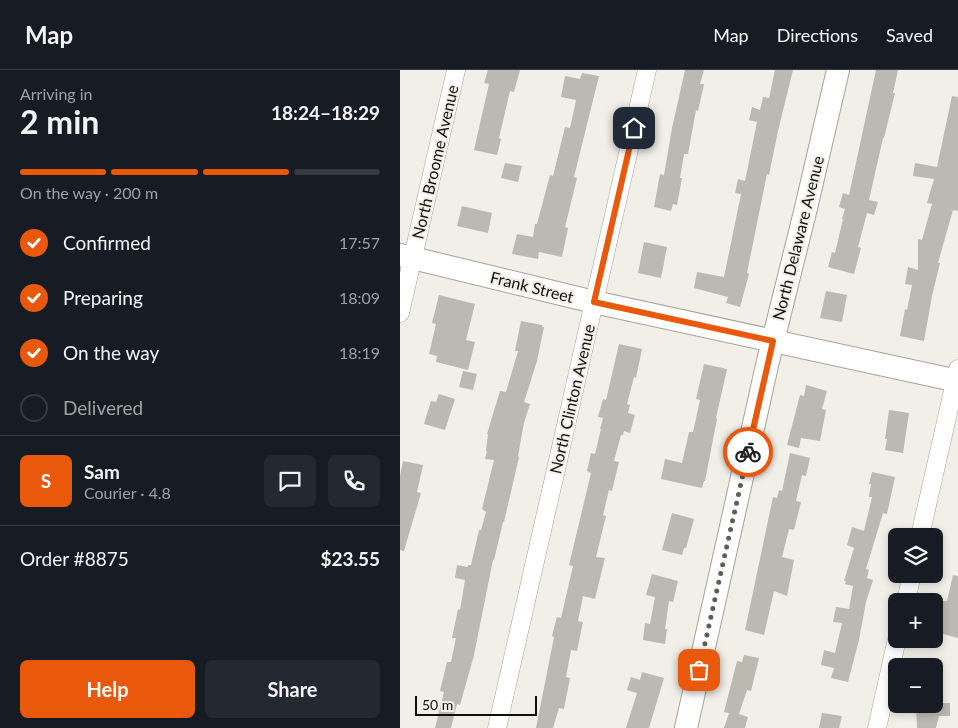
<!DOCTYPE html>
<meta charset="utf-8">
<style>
body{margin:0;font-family:Lato,sans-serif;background:#242831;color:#f1f3f6;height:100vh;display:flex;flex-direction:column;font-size:19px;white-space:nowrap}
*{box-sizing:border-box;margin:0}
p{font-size:16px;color:#9ea1a6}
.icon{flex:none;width:28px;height:28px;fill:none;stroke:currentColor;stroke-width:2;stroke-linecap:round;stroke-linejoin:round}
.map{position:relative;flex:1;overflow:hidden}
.side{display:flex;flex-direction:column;background:#171b24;width:400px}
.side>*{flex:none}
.fabs{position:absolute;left:488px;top:458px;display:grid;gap:10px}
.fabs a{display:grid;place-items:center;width:55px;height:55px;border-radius:8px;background:#171b24;box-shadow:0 2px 8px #0003;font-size:25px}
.scale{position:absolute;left:15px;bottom:12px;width:122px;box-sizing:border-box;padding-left:5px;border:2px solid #100f0c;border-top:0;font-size:14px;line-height:18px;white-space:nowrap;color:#100f0c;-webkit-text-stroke:4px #f1efe7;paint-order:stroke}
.pin{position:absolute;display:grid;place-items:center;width:42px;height:42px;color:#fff;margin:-21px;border-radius:10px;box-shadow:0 2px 8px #0006}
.courier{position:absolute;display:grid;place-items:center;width:50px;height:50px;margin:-25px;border:4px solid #ea580c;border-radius:50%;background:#fff;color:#222;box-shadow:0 1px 6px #0007}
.head em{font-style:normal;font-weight:700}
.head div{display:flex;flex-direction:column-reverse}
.head{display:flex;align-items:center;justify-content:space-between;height:85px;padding:0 20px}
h1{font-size:32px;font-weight:700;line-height:38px}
.bar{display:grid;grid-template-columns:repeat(4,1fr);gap:8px 5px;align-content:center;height:60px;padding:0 20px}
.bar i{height:6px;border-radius:4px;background:#363941}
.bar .selected{background:#ea580c}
.bar p{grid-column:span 4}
.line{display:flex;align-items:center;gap:12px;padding:0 20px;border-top:1px solid #363941}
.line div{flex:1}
.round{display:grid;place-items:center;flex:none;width:52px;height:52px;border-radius:8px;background:#242831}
ol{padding:0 20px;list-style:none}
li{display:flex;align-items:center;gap:15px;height:55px}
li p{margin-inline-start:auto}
li .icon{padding:5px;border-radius:50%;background:#ea580c;color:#fff;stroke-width:4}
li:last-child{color:#9ea1a6}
li i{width:28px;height:28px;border:2px solid #363941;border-radius:50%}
.action{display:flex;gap:10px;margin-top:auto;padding:10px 20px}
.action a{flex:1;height:58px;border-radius:8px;background:#ea580c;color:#fff;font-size:20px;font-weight:700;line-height:58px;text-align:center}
.action a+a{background:#242831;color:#f1f3f6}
header{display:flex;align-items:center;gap:30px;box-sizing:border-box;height:70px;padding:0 25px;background:#171b24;border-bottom:1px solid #363941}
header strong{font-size:24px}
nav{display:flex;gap:28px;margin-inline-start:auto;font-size:18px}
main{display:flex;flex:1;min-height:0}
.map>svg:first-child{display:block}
.building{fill:#bbb9b1}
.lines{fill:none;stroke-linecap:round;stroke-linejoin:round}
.minor-casing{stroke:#a4a29a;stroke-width:19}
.tertiary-casing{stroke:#a4a29a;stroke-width:24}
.minor{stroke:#fff;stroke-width:18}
.tertiary{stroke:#fff;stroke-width:22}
.done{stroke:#5f5d59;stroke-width:5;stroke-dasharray:0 9}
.route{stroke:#ea580c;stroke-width:6}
.labels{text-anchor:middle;stroke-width:4;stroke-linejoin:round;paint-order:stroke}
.street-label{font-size:16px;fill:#100f0c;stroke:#f1efe7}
</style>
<header>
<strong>Map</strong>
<nav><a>Map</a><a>Directions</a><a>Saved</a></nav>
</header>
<main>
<section class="side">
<div class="head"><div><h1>2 min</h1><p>Arriving in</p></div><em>18:24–18:29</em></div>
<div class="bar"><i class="selected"></i><i class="selected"></i><i class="selected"></i><i></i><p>On the way · 200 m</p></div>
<ol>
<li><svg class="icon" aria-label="check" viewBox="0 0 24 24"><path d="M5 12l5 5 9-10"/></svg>Confirmed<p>17:57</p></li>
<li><svg class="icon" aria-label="check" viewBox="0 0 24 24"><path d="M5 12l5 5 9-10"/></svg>Preparing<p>18:09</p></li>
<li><svg class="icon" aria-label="check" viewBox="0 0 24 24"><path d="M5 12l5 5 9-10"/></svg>On the way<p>18:19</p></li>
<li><i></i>Delivered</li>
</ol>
<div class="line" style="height:90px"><b class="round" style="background:#ea580c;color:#fff">S</b><div><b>Sam</b><p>Courier · 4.8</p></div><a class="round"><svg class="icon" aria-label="chat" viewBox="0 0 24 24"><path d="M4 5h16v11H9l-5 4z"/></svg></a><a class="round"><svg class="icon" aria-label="phone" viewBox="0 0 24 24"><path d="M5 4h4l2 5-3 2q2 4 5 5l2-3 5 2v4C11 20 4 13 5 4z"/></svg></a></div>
<div class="line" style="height:65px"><div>Order #8875</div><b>$23.55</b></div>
<div class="action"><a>Help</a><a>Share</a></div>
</section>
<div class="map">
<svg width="558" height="658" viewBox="0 0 558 658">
<rect width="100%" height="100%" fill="#f1efe7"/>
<g class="building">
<path d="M88 0H120L114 22 110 21 99 68 101 69 97 85 74 80 89 14 84 13Z"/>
<path d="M285 0H304L300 14H304L298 41 296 40 288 84H284L280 108H282L277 135 273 134 271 141 254 137 260 104 264 105 272 58Z"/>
<path d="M375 0H393L378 61 369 105 367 104 347 203 349 204 340 237 326 233 328 227 294 218 297 202 324 207 341 124 335 123 338 109 345 111 357 52 349 50 352 37 360 40 363 27 369 28Z"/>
<path d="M476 0H498L493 23H495L484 68H483L469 130 478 132 474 145 467 143 458 177 461 178 454 204 428 197 432 182 435 183 443 149H442L445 139 439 137 443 123 449 125Z"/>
<path d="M182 3 199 6 174 107 177 108 165 157 168 158 162 187 139 182 138 189 112 184 117 164 133 167 135 154H137L150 105 153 106 165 57 170 58 176 30 161 27 165 6 180 9Z"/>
<path d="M552 26 558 27V141L553 140 538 193H540L532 226 524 271 500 266 505 239 507 240 512 215 505 214 508 197 518 200V169L522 170 532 134 527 133 534 109 513 106 515 93 537 97Z"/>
<path d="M105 93 122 96 118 112 101 108Z"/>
<path d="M62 136 92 143 88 163 57 156Z"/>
<path d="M244 172 267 177 261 208 238 203Z"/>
<path d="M426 221 447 225 442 252 420 248Z"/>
<path d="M39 225 75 234 66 270 75 272 68 300 36 292 37 286 29 284 36 254 32 253Z"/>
<path d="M121 251 142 255V257H144L137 291 124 332 130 334 124 353 118 386 119 387 104 452H103L94 490H93L74 585 60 635 57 634 51 658H35L44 622 40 621 47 592H51L56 568H52L58 539 60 540 65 510 55 508 57 495 68 497V495H71L79 460H81L86 442 82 439 94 390 85 389 87 381H86L88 364H87L100 321 106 322 118 281H115Z"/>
<path d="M219 274 242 279 236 308 234 307 227 334 230 335 228 343 235 345 230 363 224 361 223 365H221L214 391 219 392 212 421 209 420 203 445 206 446 196 487 205 488 195 529 183 526 178 551 183 552 177 581 171 580 166 607 170 608 164 639 159 638 153 658H136L154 567 152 566 157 547 161 548 173 496 169 495 191 403 187 401 191 383 195 384 201 359H200L203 348 198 347 203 329 206 330Z"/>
<path d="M304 294 327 299 316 348 317 349 305 411H304L302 418 261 409 265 389 282 393 289 362H293L300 330 296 329Z"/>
<path d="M63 301 77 304 73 320 59 317Z"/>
<path d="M406 315 427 321 422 339 426 340 420 371 401 368 399 378 387 375 400 325 404 326Z"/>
<path d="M39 324 55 329 45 360 24 354 31 331 36 332Z"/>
<path d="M489 340 509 343 503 383 485 380 487 369H485Z"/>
<path d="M390 383 410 388 406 406 402 405 396 431 401 432 394 460 389 459 382 487 394 490 387 526 374 521 364 565 345 560 373 427 377 428 379 420 382 421Z"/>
<path d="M3 391 23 395 17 422 21 423 4 481 0 480V406Z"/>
<path d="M472 402 495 407 487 444 483 443 466 499 469 500 467 508 473 510 466 532 459 570 448 612 431 608 434 598 421 595 424 580 435 583 442 553 433 552 436 537 449 539 453 516 445 514 446 511H444L454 478 447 475 452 457 464 461 472 427H469L471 414H469Z"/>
<path d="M272 443 294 449 286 478H284L282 485 262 480Z"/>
<path d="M252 504 278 511 273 532 269 531 265 559H267L265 574 243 570 245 553 250 554 255 527 246 525Z"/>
<path d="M553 505 558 506V568L536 562 543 531H547Z"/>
<path d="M344 585 359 588 351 621 347 620 339 644 348 647 345 658H324L329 643 324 642 337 591 342 592Z"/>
<path d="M242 602 264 608 249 658H226L237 623 227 620 231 607 240 610Z"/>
<path d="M534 633H550V646H539L536 658H517L516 634H534Z"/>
<path d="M422 643 442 646 439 658H419Z"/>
</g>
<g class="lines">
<defs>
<g id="minor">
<path d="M0 243 56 0"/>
<path d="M520 466 558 299"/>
<path d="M506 531 512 504"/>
<path d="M97 658 247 0"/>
<path d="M477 658 497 569"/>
</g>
<g id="tertiary">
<path d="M0 185 194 232 558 311"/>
<path d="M286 658 368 291 406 138 438 0"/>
</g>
</defs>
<use href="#minor" class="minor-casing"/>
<use href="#tertiary" class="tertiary-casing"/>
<use href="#minor" class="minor"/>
<use href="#tertiary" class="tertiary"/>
</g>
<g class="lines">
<path class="done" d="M299 600 348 382"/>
<path class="route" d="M234 58 194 232 373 271 348 382"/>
</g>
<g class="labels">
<g class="street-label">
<text transform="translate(35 92) rotate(-77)" y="6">North Broome Avenue</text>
<text transform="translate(398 168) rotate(-76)" y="6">North Delaware Avenue</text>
<text transform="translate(132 217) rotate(14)" y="6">Frank Street</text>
<text transform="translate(172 329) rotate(-77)" y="6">North Clinton Avenue</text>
</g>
</g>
</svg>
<div class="fabs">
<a><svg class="icon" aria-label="layers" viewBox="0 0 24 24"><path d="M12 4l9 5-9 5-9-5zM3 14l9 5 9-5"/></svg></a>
<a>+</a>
<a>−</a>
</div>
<div class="scale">50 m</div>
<div class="pin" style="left:299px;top:600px;background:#ea580c"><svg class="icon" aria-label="bag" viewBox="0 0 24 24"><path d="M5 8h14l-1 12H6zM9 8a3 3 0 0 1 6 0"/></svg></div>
<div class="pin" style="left:234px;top:58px;background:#1f2937"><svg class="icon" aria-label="home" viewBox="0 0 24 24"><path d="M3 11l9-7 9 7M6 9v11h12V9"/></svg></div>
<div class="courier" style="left:348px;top:382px"><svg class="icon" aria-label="bike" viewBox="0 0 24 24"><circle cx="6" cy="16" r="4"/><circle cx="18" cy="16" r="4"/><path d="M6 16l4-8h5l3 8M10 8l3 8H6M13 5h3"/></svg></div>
</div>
</main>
